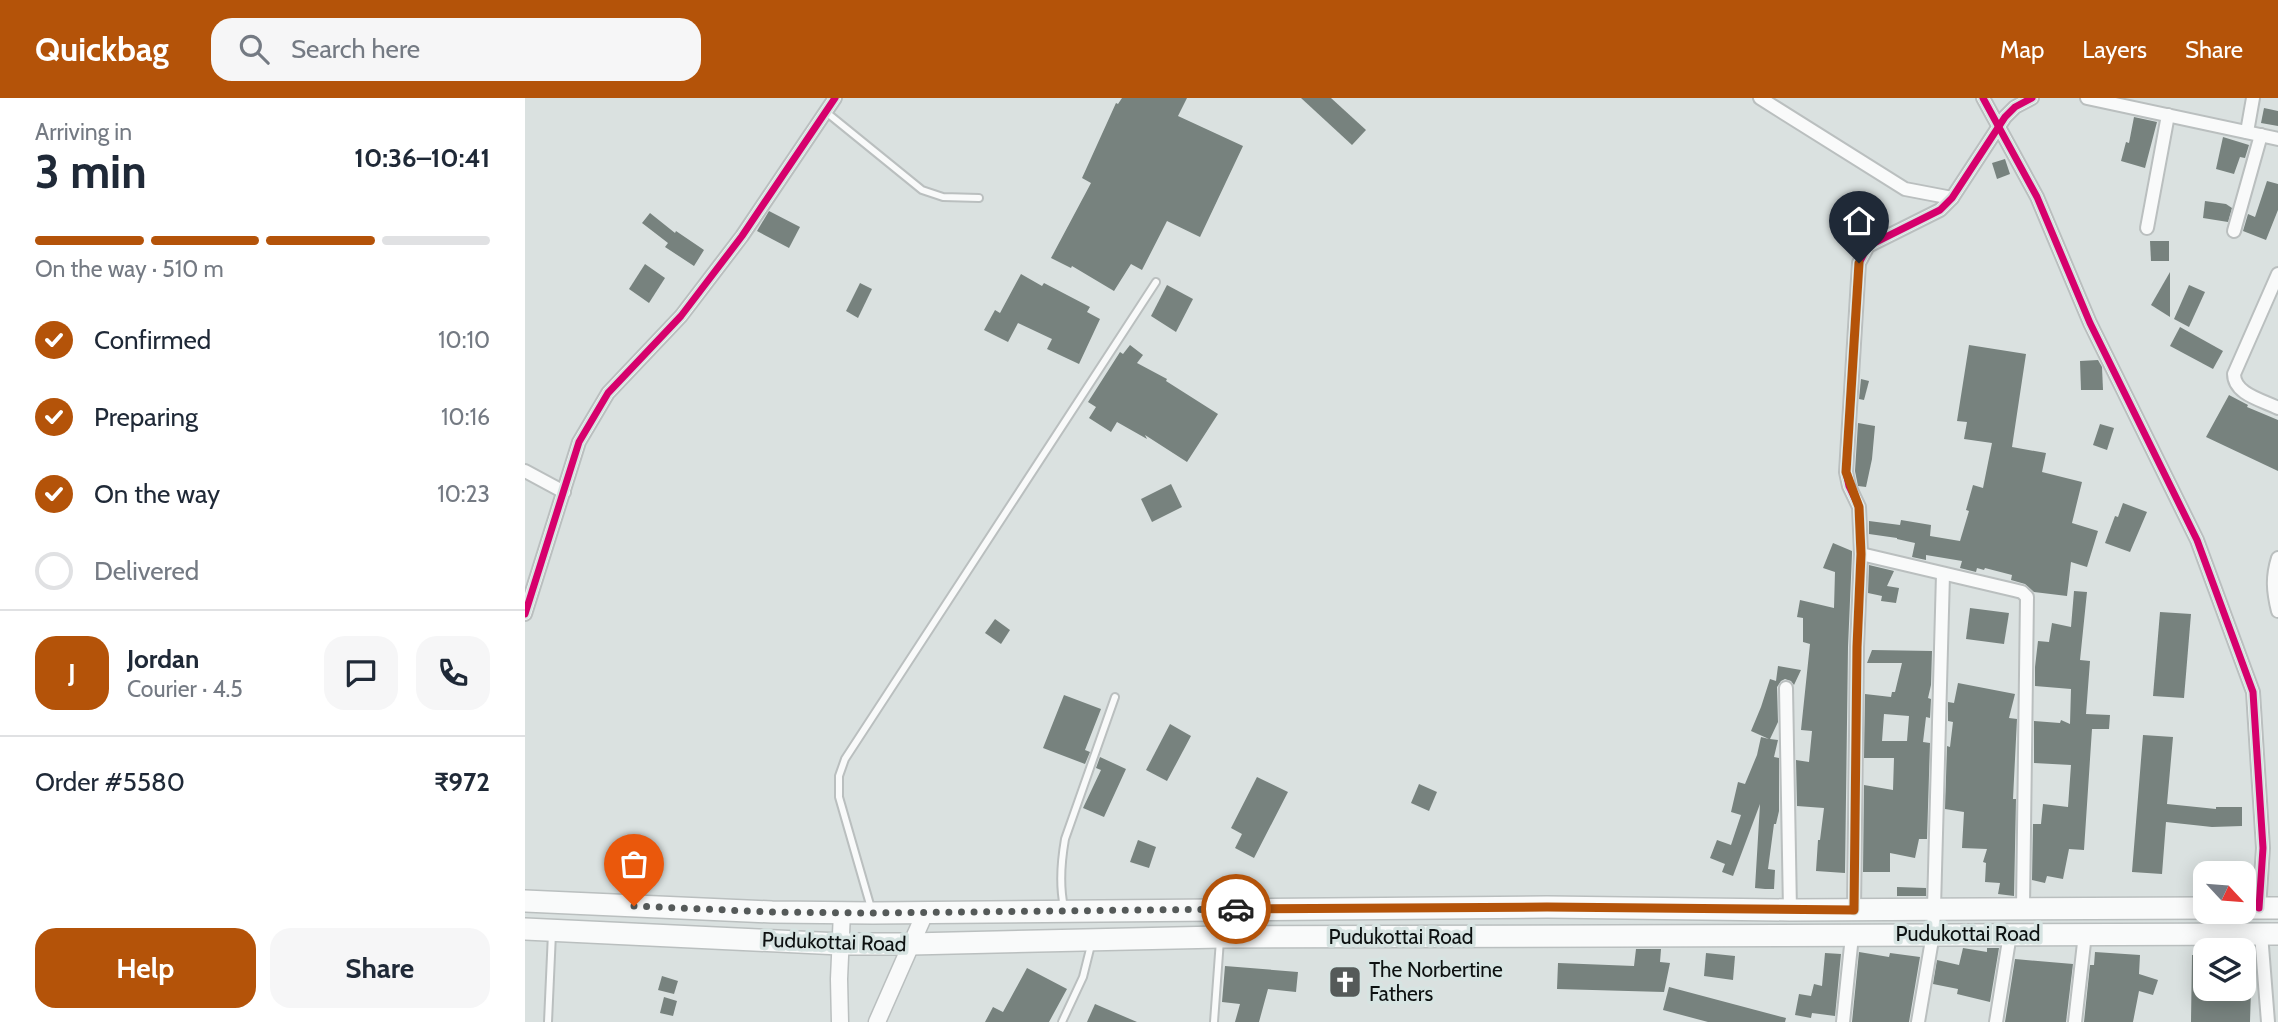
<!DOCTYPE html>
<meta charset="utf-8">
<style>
body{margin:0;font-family:Cabin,sans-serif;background:#f6f6f7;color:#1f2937;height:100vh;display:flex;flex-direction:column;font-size:26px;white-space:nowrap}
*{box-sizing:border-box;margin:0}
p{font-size:23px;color:#747a83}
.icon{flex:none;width:38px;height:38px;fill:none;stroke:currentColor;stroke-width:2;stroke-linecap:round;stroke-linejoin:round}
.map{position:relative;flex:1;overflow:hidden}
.panel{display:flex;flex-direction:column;background:#fff;width:525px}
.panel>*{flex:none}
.needle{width:46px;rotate:116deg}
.tools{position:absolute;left:1668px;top:763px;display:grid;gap:14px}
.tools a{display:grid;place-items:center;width:63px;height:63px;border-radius:14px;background:#fff;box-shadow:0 4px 18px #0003;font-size:35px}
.pin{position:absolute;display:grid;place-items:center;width:60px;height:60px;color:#fff;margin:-72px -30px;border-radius:50% 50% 50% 0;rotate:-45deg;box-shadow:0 0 7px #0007}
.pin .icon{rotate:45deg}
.courier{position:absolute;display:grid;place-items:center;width:70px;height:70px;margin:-35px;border:5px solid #b45309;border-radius:50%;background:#fff;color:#222;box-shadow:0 2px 9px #0007}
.overview em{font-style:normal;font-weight:800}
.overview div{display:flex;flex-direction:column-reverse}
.overview{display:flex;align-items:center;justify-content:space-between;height:119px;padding:0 35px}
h1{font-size:46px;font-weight:800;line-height:52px}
.bar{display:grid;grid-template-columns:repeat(4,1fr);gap:10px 7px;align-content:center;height:84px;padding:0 35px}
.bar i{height:9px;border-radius:5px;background:#e0e1e3}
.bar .selected{background:#b45309}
.bar p{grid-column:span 4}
.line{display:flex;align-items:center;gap:18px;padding:0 35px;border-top:2px solid #e0e1e3}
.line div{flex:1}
.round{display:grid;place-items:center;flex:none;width:74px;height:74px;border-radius:21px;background:#f6f6f7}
ol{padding:0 35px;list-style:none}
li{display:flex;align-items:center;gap:21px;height:77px}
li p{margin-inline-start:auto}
li .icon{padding:7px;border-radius:50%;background:#b45309;color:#fff;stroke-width:4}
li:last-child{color:#747a83}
li i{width:38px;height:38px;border:4px solid #e0e1e3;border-radius:50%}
.button{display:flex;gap:14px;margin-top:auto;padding:14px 35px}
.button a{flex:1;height:80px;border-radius:21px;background:#b45309;color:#fff;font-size:28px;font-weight:800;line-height:80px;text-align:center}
.button a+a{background:#f6f6f7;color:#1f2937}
header{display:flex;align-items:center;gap:42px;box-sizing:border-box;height:98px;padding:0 35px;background:#b45309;color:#fff}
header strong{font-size:33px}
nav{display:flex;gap:38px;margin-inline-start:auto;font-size:24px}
.search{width:490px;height:63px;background:#f6f6f7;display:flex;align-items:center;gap:18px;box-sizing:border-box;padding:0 24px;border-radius:21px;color:#747a83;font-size:26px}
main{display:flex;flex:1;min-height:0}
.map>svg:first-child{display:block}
.building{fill:#77827e;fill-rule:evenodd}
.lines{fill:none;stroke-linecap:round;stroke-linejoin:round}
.service-casing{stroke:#babfbf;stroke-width:10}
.minor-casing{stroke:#babfbf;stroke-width:16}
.tertiary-casing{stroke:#babfbf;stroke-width:19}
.trunk-casing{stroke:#babfbf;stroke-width:24}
.service{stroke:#f9fafa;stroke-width:6}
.minor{stroke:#f9fafa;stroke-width:12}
.tertiary{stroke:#f9fafa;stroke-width:16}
.trunk{stroke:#f9fafa;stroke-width:21}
.cycleway-casing{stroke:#d7e4e2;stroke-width:11}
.cycleway{stroke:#d6006c;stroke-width:7}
.done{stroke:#555a59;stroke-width:7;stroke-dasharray:0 12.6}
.route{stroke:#b45309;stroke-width:9}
.labels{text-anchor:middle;stroke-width:7;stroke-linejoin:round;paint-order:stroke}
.street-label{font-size:21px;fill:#0d1111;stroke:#d7e4e2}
.poi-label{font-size:21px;fill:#0d1111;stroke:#d7e4e2;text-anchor:start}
</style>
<header>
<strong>Quickbag</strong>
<div class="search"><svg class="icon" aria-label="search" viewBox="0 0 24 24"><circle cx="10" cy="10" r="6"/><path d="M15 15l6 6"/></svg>Search here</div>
<nav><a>Map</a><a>Layers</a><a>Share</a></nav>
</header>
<main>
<section class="panel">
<div class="overview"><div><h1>3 min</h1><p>Arriving in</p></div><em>10:36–10:41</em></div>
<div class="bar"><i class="selected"></i><i class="selected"></i><i class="selected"></i><i></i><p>On the way · 510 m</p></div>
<ol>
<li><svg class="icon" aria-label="check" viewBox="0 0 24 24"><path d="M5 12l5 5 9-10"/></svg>Confirmed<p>10:10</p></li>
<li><svg class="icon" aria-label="check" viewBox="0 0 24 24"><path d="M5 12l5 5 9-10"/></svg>Preparing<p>10:16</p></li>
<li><svg class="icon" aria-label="check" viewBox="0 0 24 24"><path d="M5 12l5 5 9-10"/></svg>On the way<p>10:23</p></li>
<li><i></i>Delivered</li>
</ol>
<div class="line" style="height:126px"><b class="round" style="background:#b45309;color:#fff">J</b><div><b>Jordan</b><p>Courier · 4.5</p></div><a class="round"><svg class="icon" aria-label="chat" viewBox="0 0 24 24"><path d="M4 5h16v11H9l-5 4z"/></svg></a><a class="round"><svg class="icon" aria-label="phone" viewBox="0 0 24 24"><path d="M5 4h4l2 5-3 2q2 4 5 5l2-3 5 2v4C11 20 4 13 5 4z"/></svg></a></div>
<div class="line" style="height:91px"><div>Order #5580</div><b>₹972</b></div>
<div class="button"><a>Help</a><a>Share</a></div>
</section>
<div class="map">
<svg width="1753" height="924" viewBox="0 0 1753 924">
<rect width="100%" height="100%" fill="#dae1e0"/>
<g class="building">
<path d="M597 0H662L653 18 718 48 675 139 642 123 617 172 606 166 589 193 547 168 546 170 526 160 566 85 557 80 591 5 593 6Z"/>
<path d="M776 0H806L841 32 827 47Z"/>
<path d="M1739 10 1753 13V28L1736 25Z"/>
<path d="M1609 19 1632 24 1620 70 1596 63 1601 44 1604 45Z"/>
<path d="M1698 39 1724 47 1720 60 1715 59 1709 76 1691 71Z"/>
<path d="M1480 61 1485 76 1472 81 1467 65Z"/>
<path d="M1742 83 1753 86V112L1741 142 1718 133 1723 116 1730 119Z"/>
<path d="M1680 103 1701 106 1707 110 1703 124 1678 120Z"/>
<path d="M244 113 275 129 264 150 232 133Z"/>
<path d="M125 115 150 135 151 133 179 152 169 168 140 149 143 145 117 125Z"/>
<path d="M1625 143H1644V163H1626Z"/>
<path d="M120 166 140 180 124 205 104 191Z"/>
<path d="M1645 174V219L1626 207Z"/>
<path d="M496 176 517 188 519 185 565 209 562 214 575 221 554 266 522 251 527 241 493 225 483 244 459 232 470 212 475 215Z"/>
<path d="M335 185 347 191 333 220 321 213Z"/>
<path d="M642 187 668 201 651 234 626 218Z"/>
<path d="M1664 187 1680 194 1664 229 1649 221Z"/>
<path d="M1655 229 1698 253 1688 271 1645 248Z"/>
<path d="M605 247 618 257 612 265 642 281 641 283 693 316 662 364 620 337 622 341 592 324 586 334 564 320 571 309 563 304 595 254 598 256Z"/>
<path d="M1444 247 1501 256 1487 349 1521 355 1517 374 1557 384 1547 425 1573 433 1562 469 1546 464 1542 498 1509 494 1500 486 1486 482 1487 477 1460 470 1459 472 1452 470 1451 474 1435 470 1437 463 1401 457V462L1387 459 1390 445 1372 441V440L1344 436V423L1375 427 1376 422 1406 427 1405 438 1435 443 1444 413 1441 412 1448 387 1458 390 1467 345 1439 341 1442 324 1432 323Z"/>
<path d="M1573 262 1577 269 1578 292H1556L1555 263Z"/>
<path d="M1336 281 1344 283 1339 302 1334 301Z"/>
<path d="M1704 297 1723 307 1722 309 1753 322V373L1681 339Z"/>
<path d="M1333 325 1350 328 1347 361 1341 389 1333 388 1330 373Z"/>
<path d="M1575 326 1589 330 1582 352 1568 347Z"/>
<path d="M646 386 657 409 627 424 616 401Z"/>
<path d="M1598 405 1622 414 1605 454 1580 445 1590 418 1593 419Z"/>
<path d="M1308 445 1327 453V456L1323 549 1320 775 1291 773 1293 742H1295L1299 710 1272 708 1271 662 1284 664 1287 633 1276 632 1285 546 1278 544V520L1272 519 1275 502 1309 510 1310 474 1298 470Z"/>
<path d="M1344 467 1369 473 1362 488 1374 490 1371 505 1356 503 1357 498 1343 495Z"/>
<path d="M1549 493 1562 494 1555 562 1565 563 1561 616 1585 617 1584 631H1567L1559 752 1544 751 1538 781 1522 778 1520 785 1507 782 1508 726H1516L1518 706 1543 709 1546 667 1509 665V623L1535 625 1536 622 1545 626 1546 591 1510 588V569L1513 543 1524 544 1527 525 1546 529Z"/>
<path d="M1445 510 1484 515 1479 546 1441 541Z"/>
<path d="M1635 514 1666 516 1659 600 1628 598Z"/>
<path d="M470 521 485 532 476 546 460 535Z"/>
<path d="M1347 552 1407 553 1406 587 1403 600 1406 601 1405 620 1401 619 1398 644 1405 645 1402 741H1394L1390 760 1365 755V774H1338L1339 687 1368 692 1369 660H1339L1340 596 1366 599 1367 594H1370L1377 565H1342ZM1359 616 1384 618 1382 643H1357Z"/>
<path d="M1253 568 1276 572 1269 587 1266 583 1260 581 1256 583 1252 589 1253 624 1245 641 1253 642 1249 659 1254 660V713L1251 726H1249L1243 771 1250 772 1249 791H1240L1230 790 1235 706 1208 778 1197 774 1200 766 1185 760 1192 742 1206 747 1216 717 1206 714 1213 684 1220 686 1232 657 1236 639 1244 641 1226 633 1236 609 1245 581 1251 583Z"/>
<path d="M1433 585 1490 596 1484 620 1492 621 1488 701H1491L1489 798 1473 796 1475 785 1460 784 1461 765 1458 764 1462 751 1437 750 1439 714 1420 711 1422 648 1425 649 1428 624 1423 623V604L1429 605Z"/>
<path d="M539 597 576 611 560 652 565 654 560 666 518 650Z"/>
<path d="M645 626 666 638 642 683 621 672Z"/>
<path d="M1618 637 1648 639 1642 706 1691 711V709H1717V728L1687 729 1641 724 1637 776 1607 774Z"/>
<path d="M575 659 601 671 579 719 558 710 576 672 571 670Z"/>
<path d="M732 679 763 694 729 760 710 750 717 736 706 730Z"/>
<path d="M894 686 912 694 904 713 886 705Z"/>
<path d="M613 742 631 749 624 770 605 764Z"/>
<path d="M1372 789 1401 790V798H1372Z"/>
<path d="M1438 850 1462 854V850H1474L1465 904 1432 896 1433 891 1408 886 1412 862 1434 867Z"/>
<path d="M1111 851H1136L1135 864 1145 865 1139 894 1032 891 1033 865 1109 868Z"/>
<path d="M1334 854 1364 859 1365 855 1395 859 1384 924H1327Z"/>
<path d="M1570 854 1615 857 1614 876 1633 882 1628 897 1614 893 1608 924H1559L1565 867H1569Z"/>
<path d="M1181 855 1210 858 1208 882 1179 878Z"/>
<path d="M1300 855 1316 856 1310 918 1287 915 1286 920 1270 917 1274 896 1286 898 1289 886 1297 888Z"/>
<path d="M1667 857H1680V891H1726L1725 924H1666Z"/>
<path d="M1490 861 1548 866 1541 924H1480Z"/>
<path d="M700 868 773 874 771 894 743 891 734 924H710L715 906 697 904Z"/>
<path d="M502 870 542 891 524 924H460L468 909 478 914Z"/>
<path d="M137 878 153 883 149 896 133 892Z"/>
<path d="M1144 889 1261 920 1260 924H1183L1138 912Z"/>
<path d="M139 899 152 903 148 918 135 915Z"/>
<path d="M570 906 612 924H562Z"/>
</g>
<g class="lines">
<defs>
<g id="service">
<path d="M301 14 397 92 418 99 454 100"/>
<path d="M539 809C534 786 536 764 540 741L590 599"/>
<path d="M346 810 314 699V678L320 661 631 184"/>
<path d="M23 924 27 835"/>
<path d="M537 924 558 879 566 847"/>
<path d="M689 924 695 842"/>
</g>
<g id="minor">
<path d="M1235 0 1380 91 1427 100"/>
<path d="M1458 0 1512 99 1565 225 1672 442 1728 594 1738 750 1734 810"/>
<path d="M1562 0 1753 41"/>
<path d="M1722 34 1728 0"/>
<path d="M1622 130 1643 17"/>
<path d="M1709 133 1736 37"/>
<path d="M1753 176 1709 276C1709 296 1737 302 1753 310"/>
<path d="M0 373 39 394"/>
<path d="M1336 456 1489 492 1497 494 1502 499 1498 810"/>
<path d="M1753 460C1747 479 1748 493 1753 513"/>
<path d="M0 516 54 344 83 295 156 218 217 138 310 0"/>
<path d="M1261 590 1265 812"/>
<path d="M1329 812 1332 549 1336 456 1334 409 1324 388 1321 374 1334 165 1343 148 1415 112 1427 100 1480 19 1490 9 1507 0"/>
<path d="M1736 836 1743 924"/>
<path d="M1318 924 1327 838"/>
<path d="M1393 924 1408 836 1409 810 1418 476"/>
<path d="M1471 924 1485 836"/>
<path d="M1550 924 1560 836"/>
</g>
<g id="tertiary">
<path d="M315 924 314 881 317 814"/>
<path d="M352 924 400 815"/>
</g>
<g id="trunk">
<path d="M0 803 247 814 348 815 1022 809 1265 812 1680 810"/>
<path d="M1718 810H1753"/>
<path d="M0 831 315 846H386L695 839 1753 836"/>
</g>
</defs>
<use href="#service" class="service-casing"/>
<use href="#minor" class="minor-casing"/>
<use href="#tertiary" class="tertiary-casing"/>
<use href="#trunk" class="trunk-casing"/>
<use href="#service" class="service"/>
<use href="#minor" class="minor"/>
<use href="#tertiary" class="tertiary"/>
<use href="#trunk" class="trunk"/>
<defs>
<g id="cycleway">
<path d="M1458 0 1512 99 1565 225 1672 442 1728 594 1738 750 1734 810"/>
<path d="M0 516 54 344 83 295 156 218 217 138 310 0"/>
<path d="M1329 812 1332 549 1336 456 1334 409 1324 388 1321 374 1334 165 1343 148 1415 112 1427 100 1480 19 1490 9 1507 0"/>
</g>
</defs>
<use href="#cycleway" class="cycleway-casing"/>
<use href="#cycleway" class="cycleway"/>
</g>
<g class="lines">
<path class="done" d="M109 808 247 814 348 815 711 811"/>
<path class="route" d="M711 811 1022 809 1329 812 1332 549 1336 456 1334 409 1321 374 1334 165"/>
</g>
<defs>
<symbol id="church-square" viewBox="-11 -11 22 22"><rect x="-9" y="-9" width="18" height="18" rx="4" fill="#555a59" stroke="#d7e4e2"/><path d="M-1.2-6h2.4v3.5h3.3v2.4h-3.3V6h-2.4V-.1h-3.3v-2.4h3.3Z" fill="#fff"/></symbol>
</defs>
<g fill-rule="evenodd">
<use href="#church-square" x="801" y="865" width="38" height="38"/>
</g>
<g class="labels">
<g class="street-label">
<text x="1443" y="843">Pudukottai Road</text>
<text x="876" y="846">Pudukottai Road</text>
<text transform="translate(309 844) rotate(2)" y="7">Pudukottai Road</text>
</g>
<g class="poi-label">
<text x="844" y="879">The Norbertine<tspan x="844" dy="24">Fathers</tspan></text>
</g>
</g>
</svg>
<div class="tools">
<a><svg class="needle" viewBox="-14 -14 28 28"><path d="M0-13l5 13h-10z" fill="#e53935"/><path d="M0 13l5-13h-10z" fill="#747a83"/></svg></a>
<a><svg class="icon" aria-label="layers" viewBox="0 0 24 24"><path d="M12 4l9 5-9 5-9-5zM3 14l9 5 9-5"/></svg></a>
</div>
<div class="pin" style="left:109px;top:808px;background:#ea580c"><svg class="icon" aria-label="bag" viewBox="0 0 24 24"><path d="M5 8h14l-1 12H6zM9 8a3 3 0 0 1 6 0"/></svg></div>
<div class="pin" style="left:1334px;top:165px;background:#1f2937"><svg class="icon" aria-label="home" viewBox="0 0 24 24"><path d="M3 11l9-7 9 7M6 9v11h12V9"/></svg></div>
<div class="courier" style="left:711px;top:811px"><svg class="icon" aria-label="car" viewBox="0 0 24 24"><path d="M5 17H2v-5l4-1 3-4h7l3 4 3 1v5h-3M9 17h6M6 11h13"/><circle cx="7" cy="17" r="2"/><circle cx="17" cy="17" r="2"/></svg></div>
</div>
</main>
